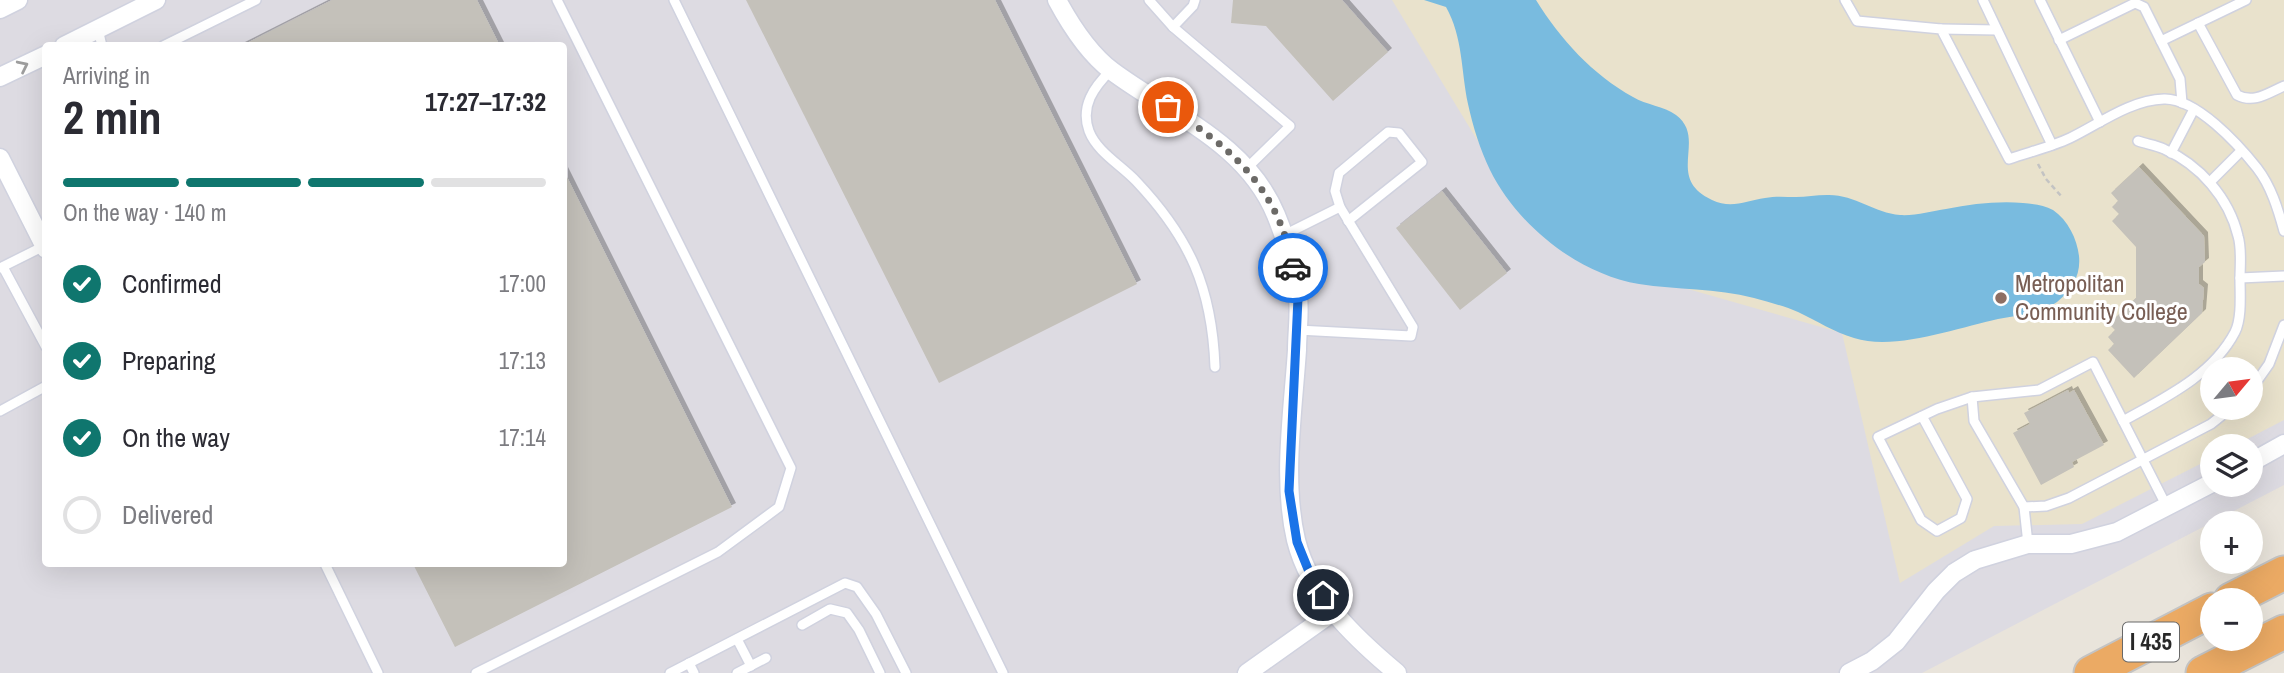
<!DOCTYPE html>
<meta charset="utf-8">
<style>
body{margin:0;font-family:"Archivo Narrow",sans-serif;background:#f2f2f3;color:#2b2b33;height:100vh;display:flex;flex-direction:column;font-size:26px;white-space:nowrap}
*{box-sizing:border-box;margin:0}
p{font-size:23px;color:#7c7c81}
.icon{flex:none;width:38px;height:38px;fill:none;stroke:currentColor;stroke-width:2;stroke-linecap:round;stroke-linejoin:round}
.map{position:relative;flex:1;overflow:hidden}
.panel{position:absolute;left:42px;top:42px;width:525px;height:525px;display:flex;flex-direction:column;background:#fff;border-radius:7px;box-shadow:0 7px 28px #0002}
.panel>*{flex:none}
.needle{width:46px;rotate:61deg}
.buttons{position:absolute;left:2200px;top:357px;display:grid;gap:14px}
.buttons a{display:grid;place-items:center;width:63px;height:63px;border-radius:50%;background:#fff;box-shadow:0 7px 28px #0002;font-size:35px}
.pin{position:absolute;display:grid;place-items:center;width:60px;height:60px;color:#fff;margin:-30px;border:4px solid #fff;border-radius:50%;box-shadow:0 2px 7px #0007}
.courier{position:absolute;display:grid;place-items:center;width:70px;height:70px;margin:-35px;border:5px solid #1a73e8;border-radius:50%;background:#fff;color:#222;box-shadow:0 2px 9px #0007}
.headline em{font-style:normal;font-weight:700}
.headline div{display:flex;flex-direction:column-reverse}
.headline{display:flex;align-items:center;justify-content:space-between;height:119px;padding:0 21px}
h1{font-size:46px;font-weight:700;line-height:52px}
.bar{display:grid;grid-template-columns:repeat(4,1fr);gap:10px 7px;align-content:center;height:84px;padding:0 21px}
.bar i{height:9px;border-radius:5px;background:#e1e1e2}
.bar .active{background:#0f766e}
.bar p{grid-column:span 4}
ol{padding:0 21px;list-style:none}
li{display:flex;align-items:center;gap:21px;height:77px}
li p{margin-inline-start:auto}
li .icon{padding:7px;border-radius:50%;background:#0f766e;color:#fff;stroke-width:4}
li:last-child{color:#7c7c81}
li i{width:38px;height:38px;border:4px solid #e1e1e2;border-radius:50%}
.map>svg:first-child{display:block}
.industrial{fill:#dddbe2;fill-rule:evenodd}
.education{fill:#e9e2cc;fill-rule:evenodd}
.water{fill:#79bbdf}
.building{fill:#c4c1ba;filter:url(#shadow)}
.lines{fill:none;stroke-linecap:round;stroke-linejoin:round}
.lane-casing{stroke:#d0d2df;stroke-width:12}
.street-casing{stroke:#d0d2df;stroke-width:21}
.highway-casing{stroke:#c3c3c3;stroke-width:37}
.path{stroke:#c3c3c3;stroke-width:2.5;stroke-dasharray:5 3.5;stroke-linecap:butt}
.lane{stroke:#fff;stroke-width:9}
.street{stroke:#fff;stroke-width:18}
.highway{stroke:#ebaa64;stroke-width:33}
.oneway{stroke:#9e9e9e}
.done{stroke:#6c6a67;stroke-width:7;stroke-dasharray:0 12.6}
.route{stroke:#1a73e8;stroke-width:9}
.education-dot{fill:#8d6e63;stroke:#fff;stroke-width:2.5}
.labels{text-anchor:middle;stroke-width:6;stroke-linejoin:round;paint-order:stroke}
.shield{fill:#fff;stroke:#686868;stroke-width:2}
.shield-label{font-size:23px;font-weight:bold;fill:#282828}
.education-label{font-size:24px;fill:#785e54;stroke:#fff;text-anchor:start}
</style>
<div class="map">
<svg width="2284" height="673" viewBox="0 0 2284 673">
<defs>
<filter id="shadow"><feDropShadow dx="4" dy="-4" stdDeviation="0" flood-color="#0004"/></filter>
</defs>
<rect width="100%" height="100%" fill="#e9e4db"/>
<path class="industrial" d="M0 0H2284V485L1922 673H0ZM46 46H564V564H46ZM2212 369H2250V408H2212ZM2212 446H2250V485H2212Z"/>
<path class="education" d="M1392 0H2284V420L2234 446H2212V458L2082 524 1994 526 1900 583 1842 333 1593 262 1507 189ZM2212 369H2250V408H2212Z"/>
<path class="water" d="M1424 0H1536C1560 39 1593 75 1633 97 1646 105 1664 106 1676 115 1708 139 1664 178 1712 200 1731 209 1746 201 1765 198 1775 196 1785 197 1796 197 1806 197 1816 195 1827 195 1854 194 1874 213 1900 215 1915 216 1932 211 1946 209 1972 204 1997 201 2023 203 2033 204 2044 205 2053 210 2068 220 2077 239 2079 256 2081 275 2072 290 2057 302 2041 314 2017 315 1998 319 1957 328 1895 351 1854 338 1834 332 1817 321 1798 312 1784 306 1768 302 1754 298 1716 288 1677 290 1639 284 1578 274 1517 225 1490 170 1480 149 1473 127 1468 104 1461 71 1463 37 1446 7Z"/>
<g class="building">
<path d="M332 0H477L500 46H241Z"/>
<path d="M746 0H995L1137 284 939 383Z"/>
<path d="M1233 0H1342L1388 52 1333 101 1266 26 1231 23Z"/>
<path d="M2139 167 2204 236 2205 262 2199 267V284L2204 288 2202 313 2134 378 2108 350 2114 344 2108 337 2115 330 2109 324 2136 298V247L2112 221 2119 214 2112 207 2118 201 2111 193Z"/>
<path d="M564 171 732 507 455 647 413 564H564Z"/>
<path d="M1442 191 1507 273 1460 310 1396 228Z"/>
<path d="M2068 390 2069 393 2074 390 2104 445 2072 462 2074 467 2041 485 2013 433 2030 424 2024 413Z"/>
</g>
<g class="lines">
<defs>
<g id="lane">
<path d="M674 0 1003 673"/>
<path d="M1149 0 1173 27 1290 126 1247 168"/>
<path d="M1845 0 1857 21 1941 29 2009 159C2029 152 2051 147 2070 138 2099 124 2130 100 2164 99 2196 98 2238 144 2257 168 2271 186 2278 209 2284 231"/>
<path d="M1983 0 2052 145"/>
<path d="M2040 0 2100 122"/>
<path d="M2198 23 2237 95C2254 104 2268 93 2284 86"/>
<path d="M1173 27 1193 6 1195 0"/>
<path d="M98 29 102 46"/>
<path d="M1941 29 1997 30"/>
<path d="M2059 40 2135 3 2144 7 2180 79 2182 103"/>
<path d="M2161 41 2246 0"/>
<path d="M163 46 256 0"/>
<path d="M1111 70C1094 87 1080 106 1089 131 1097 152 1121 165 1136 181 1190 238 1212 288 1215 367"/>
<path d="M2171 153 2194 109"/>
<path d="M2210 182 2241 151"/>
<path d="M1340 207 1335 191 1339 173 1388 132 1399 133 1422 162 1348 221"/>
<path d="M1284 235 1340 207 1413 327 1411 336 1298 330"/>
<path d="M3 267 46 347"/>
<path d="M0 268 44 246"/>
<path d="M2240 278 2284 276"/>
<path d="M2250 391 2269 364 2284 325"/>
<path d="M1972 397 2039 390 2093 362 2167 507"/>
<path d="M0 411 46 386"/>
<path d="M1922 416 1967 499 1961 518 1937 531 1921 520 1878 437 1937 409 1972 397 1974 421 2024 507 2028 544"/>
<path d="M2123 421C2164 398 2212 376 2235 332 2242 318 2240 294 2240 279 2240 265 2242 249 2238 236 2229 198 2200 165 2164 149 2156 145 2146 144 2138 141"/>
<path d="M2024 507 2046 506 2069 498 2211 424 2231 408"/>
<path d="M325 564 378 673"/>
<path d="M802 625 830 609 847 613 859 630 880 673"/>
<path d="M737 639 751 666"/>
<path d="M689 663 694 673"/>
<path d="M476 673 718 552 779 507 791 468 557 0"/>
<path d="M670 673 845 583 857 587 876 614 906 673"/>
<path d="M737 673 766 658"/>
</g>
<g id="street">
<path d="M1057 0C1071 26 1088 53 1112 71 1171 115 1246 142 1276 215 1287 242 1295 268 1298 297 1300 314 1297 332 1297 350 1293 411 1282 480 1296 540 1310 596 1355 638 1397 673"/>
<path d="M0 9 18 0"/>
<path d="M64 46 156 0"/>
<path d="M0 77 46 55"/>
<path d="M0 158 46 249"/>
<path d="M2250 463 2284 444"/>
<path d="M1247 673 1333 612"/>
<path d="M1849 673 1872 661 1896 642 1936 591 1954 573 1975 560 2028 544H2071L2117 532 2212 483"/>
</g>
<g id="highway">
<path d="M2231 600 2284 573"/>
<path d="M2091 673 2212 610"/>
<path d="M2203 673 2284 632"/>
</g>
</defs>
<use href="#lane" class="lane-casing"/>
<use href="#street" class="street-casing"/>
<use href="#highway" class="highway-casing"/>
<path class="path" d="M2038 164 2046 179 2062 197"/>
<use href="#lane" class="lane"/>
<use href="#street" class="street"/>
<use href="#highway" class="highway"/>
</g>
<defs><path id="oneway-chevron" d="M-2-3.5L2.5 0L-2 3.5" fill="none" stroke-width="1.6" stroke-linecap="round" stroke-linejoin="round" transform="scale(1.75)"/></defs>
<use class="oneway" href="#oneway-chevron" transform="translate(23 66) rotate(-26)"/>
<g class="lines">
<path class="done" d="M1168 107C1233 149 1279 189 1293 268"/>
<path class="route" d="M1293 268 1298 298 1289 491 1297 542 1312 579 1323 595"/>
</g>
<circle class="education-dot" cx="2001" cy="298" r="7"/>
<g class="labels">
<rect class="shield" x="2123" y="622.5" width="56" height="39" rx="5"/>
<g class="shield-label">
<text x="2151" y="650">I 435</text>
</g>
<g class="education-label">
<text x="2015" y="292">Metropolitan<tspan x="2015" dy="28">Community College</tspan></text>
</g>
</g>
</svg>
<div class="buttons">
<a><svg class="needle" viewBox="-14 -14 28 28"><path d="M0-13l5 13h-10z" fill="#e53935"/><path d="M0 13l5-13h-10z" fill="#7c7c81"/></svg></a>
<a><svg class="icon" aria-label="layers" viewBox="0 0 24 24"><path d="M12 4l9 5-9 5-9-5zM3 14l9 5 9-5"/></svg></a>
<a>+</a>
<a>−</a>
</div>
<div class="pin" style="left:1168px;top:107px;background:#ea580c"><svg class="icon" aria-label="bag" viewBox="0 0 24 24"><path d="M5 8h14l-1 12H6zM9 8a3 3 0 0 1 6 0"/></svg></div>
<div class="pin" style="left:1323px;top:595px;background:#1f2937"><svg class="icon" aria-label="home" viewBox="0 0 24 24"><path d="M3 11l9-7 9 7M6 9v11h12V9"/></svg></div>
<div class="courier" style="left:1293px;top:268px"><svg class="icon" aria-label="car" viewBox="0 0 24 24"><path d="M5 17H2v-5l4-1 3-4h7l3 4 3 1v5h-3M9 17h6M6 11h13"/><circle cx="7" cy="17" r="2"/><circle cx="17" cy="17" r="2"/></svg></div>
<section class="panel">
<div class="headline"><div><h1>2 min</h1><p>Arriving in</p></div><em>17:27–17:32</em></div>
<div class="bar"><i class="active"></i><i class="active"></i><i class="active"></i><i></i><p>On the way · 140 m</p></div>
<ol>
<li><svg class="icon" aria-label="check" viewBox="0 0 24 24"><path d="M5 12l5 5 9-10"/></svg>Confirmed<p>17:00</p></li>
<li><svg class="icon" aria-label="check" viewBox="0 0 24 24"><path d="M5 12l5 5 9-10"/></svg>Preparing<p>17:13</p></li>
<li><svg class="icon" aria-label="check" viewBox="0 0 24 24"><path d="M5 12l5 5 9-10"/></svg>On the way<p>17:14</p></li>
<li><i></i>Delivered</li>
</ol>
</section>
</div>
